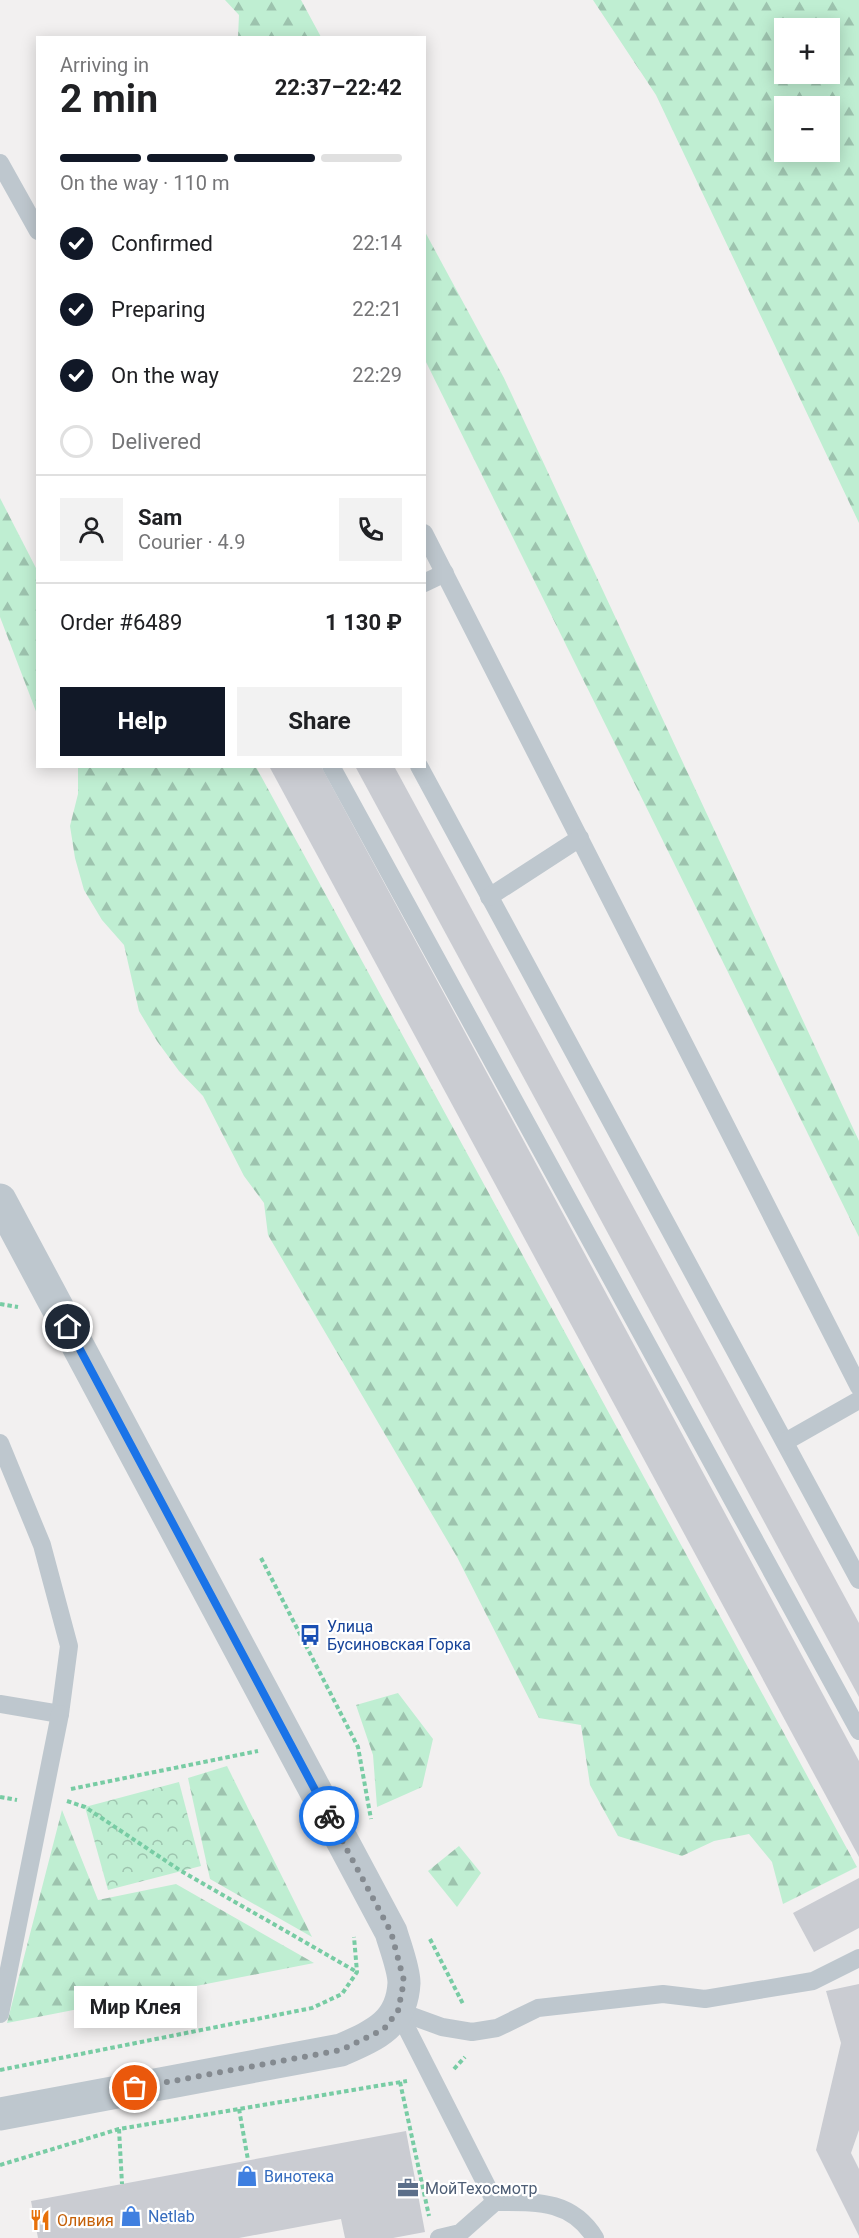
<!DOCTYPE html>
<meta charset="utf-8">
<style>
body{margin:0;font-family:Roboto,sans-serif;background:#f2f2f2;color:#202124;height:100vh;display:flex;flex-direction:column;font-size:22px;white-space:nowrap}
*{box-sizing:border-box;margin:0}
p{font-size:20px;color:#757577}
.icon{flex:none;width:33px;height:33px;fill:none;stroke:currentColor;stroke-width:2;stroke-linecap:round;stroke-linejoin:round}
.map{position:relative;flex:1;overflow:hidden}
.side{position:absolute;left:36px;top:36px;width:390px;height:732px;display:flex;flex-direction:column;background:#fff;border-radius:0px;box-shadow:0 3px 15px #0003}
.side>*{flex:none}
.tools{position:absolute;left:774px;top:18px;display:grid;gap:12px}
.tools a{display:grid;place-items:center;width:66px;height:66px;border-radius:0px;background:#fff;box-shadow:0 3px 15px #0003;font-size:30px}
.pin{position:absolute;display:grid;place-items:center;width:51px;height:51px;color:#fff;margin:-26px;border:3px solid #fff;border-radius:50%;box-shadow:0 2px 6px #0007}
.courier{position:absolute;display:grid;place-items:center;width:60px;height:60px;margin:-30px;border:4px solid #1a73e8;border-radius:50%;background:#fff;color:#222;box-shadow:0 2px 8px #0007}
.bubble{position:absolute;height:42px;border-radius:0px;background:#fff;box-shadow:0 3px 15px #0003;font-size:20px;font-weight:700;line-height:42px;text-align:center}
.headline em{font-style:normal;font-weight:700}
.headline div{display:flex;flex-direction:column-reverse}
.headline{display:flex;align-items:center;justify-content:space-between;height:102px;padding:0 24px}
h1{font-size:39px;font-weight:700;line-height:45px}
.bar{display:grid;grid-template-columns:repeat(4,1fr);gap:9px 6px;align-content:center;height:72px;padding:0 24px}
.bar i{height:8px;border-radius:4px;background:#e0e0e0}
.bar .selected{background:#111827}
.bar p{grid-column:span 4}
.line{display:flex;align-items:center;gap:15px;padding:0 24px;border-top:2px solid #e0e0e0}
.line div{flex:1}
.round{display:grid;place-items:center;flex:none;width:63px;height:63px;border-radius:0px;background:#f2f2f2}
ol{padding:0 24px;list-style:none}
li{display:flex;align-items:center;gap:18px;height:66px}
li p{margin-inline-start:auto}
li .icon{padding:6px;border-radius:50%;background:#111827;color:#fff;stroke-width:4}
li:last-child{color:#757577}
li i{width:33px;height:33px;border:3px solid #e0e0e0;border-radius:50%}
.cta{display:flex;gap:12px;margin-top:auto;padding:12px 24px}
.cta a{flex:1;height:69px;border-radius:0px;background:#111827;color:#fff;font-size:24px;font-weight:700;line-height:69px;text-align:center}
.cta a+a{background:#f2f2f2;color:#202124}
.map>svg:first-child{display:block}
.forest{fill:url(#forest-firs);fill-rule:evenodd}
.park{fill:url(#park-crowns)}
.building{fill:#caccd2}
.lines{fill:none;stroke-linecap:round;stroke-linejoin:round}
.path{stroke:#78cca4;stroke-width:4;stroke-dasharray:4.5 3;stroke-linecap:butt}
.service{stroke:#bec7ce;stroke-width:18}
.tertiary{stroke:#bec7ce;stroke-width:33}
.done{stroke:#848a90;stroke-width:6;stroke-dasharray:0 10.8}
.route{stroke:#1a73e8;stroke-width:8}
.labels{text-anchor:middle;stroke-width:4.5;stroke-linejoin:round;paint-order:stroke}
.transit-label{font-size:16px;fill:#164399;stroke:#fff;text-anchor:start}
.shop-label{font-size:16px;fill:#366cbe;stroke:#fff;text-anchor:start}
.service-label{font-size:16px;fill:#4e5e75;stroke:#fff;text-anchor:start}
.food-label{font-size:16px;fill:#c56008;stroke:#fff;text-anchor:start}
</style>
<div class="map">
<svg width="859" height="2238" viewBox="0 0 859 2238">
<defs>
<pattern id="forest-firs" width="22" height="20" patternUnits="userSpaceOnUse" patternTransform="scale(1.5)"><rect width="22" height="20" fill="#bfeed2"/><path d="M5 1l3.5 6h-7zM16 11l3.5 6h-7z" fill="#9dc3ae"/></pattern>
<pattern id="park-crowns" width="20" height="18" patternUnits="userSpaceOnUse" patternTransform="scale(1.5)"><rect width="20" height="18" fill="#bfeed2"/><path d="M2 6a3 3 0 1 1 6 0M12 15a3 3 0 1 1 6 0" fill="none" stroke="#9dc3ae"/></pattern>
</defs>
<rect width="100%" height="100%" fill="#f2f0f0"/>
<g class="forest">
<path d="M225 0H301L321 37H238L239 15Z"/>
<path d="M593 0H859V523L656 95ZM784 28H830V74H784ZM784 106H830V152H784Z"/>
<path d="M424 230 504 378 859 1141V1237L425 360Z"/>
<path d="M0 498 37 570V714L0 617Z"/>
<path d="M78 767H256L857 1867 783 1904 772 1862 749 1834 714 1841 682 1856 618 1836 590 1785 581 1725 539 1718 457 1557 268 1235 264 1203 244 1176 203 1096 179 1071 157 1041 139 1011 124 945 102 920 84 890 75 858 70 826 78 794Z"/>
<path d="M398 1693 433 1739 422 1787 377 1807 373 1755 356 1705Z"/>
<path d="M227 1766 312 1937 210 1879 188 1778Z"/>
<path d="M62 1810 98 1900 176 1884 314 1963 7 2023Z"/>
<path d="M459 1846 481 1873 457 1907 428 1871Z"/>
</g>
<path class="park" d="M179 1782 201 1866 108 1890 85 1807Z"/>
<g class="building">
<path d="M269 766H321L859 1761V1857Z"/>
<path d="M355 766H394L859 1623V1697Z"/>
<path d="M859 1878V1928L814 1952 793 1913Z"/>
<path d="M859 1984V2130L851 2153 859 2169V2236L816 2150 841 2043 826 1991Z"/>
<path d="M406 2131 425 2232 393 2238H345L341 2219 239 2238H38L31 2201Z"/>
</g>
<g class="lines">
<g class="path">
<path d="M0 1304 18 1307"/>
<path d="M261 1558 358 1747 371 1819"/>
<path d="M71 1789 258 1751"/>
<path d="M0 1797 17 1800"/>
<path d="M67 1801 85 1807 181 1871 357 1972"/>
<path d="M430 1939 463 2004"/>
<path d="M454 2069 465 2057"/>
<path d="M0 2070 312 2008 342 1994 357 1972 354 1937"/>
<path d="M400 2082 429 2216"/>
<path d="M239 2109 248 2160"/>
<path d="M119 2129 122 2184"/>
<path d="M0 2165 119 2129 407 2081"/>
</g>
<g class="service">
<path d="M0 163 38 231"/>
<path d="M424 533 859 1387"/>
<path d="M424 583 445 573"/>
<path d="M331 766 859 1731"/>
<path d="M419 766 859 1580"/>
<path d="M489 897 580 838"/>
<path d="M785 1442 859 1400"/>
<path d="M0 1443 42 1545 69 1646 60 1714 0 1704"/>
<path d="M398 2011 442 2027 472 2032 497 2028 538 2008 663 1994 705 1999 813 1981 859 1958"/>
<path d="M398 2011 495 2202C535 2202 571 2199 595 2238"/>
<path d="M0 2014 60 1714"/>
<path d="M439 2238 460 2233 495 2202"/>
</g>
<path class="tertiary" d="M0 1200 391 1932C395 1946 404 1969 404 1983 402 2024 375 2035 341 2050L0 2114"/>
</g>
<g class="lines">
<path class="done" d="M135 2088 341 2050 384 2029 398 2011 404 1981 391 1932 329 1816"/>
<path class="route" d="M68 1327 329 1816"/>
</g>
<defs>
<symbol id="bus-bare" viewBox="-9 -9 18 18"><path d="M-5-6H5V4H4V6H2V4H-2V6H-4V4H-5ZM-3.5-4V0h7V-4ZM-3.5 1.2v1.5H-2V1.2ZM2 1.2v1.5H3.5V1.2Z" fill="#1a4fb4" stroke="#fff" stroke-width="2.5" paint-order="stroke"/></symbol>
<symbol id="shop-bare" viewBox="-9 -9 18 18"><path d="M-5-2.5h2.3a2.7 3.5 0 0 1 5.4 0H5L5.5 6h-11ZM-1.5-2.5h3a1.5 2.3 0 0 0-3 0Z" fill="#3f7fe0" stroke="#fff" stroke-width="2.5" paint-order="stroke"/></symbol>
<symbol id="office-bare" viewBox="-9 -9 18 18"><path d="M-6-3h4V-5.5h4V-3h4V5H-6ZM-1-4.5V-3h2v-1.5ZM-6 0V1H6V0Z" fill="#5c6f8a" stroke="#fff" stroke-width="2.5" paint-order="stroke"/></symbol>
<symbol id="restaurant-bare" viewBox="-9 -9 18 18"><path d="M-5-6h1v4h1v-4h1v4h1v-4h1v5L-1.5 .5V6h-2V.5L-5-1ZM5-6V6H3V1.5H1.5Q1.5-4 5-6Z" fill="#e8710a" stroke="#fff" stroke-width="2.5" paint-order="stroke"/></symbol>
</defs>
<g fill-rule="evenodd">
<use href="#bus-bare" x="295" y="1620" width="30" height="30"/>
<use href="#shop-bare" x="232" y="2161" width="30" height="30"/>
<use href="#office-bare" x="393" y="2173" width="30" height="30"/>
<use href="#shop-bare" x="116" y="2201" width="30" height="30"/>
<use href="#restaurant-bare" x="25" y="2205" width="30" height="30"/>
</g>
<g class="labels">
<g class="transit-label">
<text x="327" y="1632">Улица<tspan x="327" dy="18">Бусиновская Горка</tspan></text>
</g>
<g class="shop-label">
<text x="264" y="2182">Винотека</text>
<text x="148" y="2222">Netlab</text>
</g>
<g class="service-label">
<text x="425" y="2194">МойТехосмотр</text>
</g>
<g class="food-label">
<text x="57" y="2226">Оливия</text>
</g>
</g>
</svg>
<div class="tools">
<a>+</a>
<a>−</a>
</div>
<div class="pin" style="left:135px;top:2088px;background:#ea580c"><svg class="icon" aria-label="bag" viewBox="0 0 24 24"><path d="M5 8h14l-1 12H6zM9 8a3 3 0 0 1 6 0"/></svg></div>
<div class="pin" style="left:68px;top:1327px;background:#1f2937"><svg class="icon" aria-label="home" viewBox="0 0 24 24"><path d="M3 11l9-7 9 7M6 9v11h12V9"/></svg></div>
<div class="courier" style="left:329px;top:1816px"><svg class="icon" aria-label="bike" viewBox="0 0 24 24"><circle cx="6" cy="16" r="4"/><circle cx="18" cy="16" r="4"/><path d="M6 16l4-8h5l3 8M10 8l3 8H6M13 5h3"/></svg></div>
<div class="bubble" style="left:74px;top:1986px;width:123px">Мир Клея</div>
<section class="side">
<div class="headline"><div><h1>2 min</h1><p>Arriving in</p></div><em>22:37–22:42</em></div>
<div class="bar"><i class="selected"></i><i class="selected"></i><i class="selected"></i><i></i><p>On the way · 110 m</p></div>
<ol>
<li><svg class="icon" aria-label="check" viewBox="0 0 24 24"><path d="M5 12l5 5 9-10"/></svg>Confirmed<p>22:14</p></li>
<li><svg class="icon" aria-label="check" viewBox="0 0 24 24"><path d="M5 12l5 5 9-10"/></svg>Preparing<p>22:21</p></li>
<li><svg class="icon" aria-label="check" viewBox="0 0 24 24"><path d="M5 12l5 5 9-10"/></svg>On the way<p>22:29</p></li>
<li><i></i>Delivered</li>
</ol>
<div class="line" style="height:108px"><a class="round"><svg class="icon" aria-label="person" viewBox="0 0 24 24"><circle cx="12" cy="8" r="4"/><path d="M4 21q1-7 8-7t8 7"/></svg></a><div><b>Sam</b><p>Courier · 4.9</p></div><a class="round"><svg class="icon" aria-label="phone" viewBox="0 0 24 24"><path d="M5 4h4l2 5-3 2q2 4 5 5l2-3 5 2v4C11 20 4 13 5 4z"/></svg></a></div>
<div class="line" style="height:78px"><div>Order #6489</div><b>1 130 ₽</b></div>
<div class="cta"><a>Help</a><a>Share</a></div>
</section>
</div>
